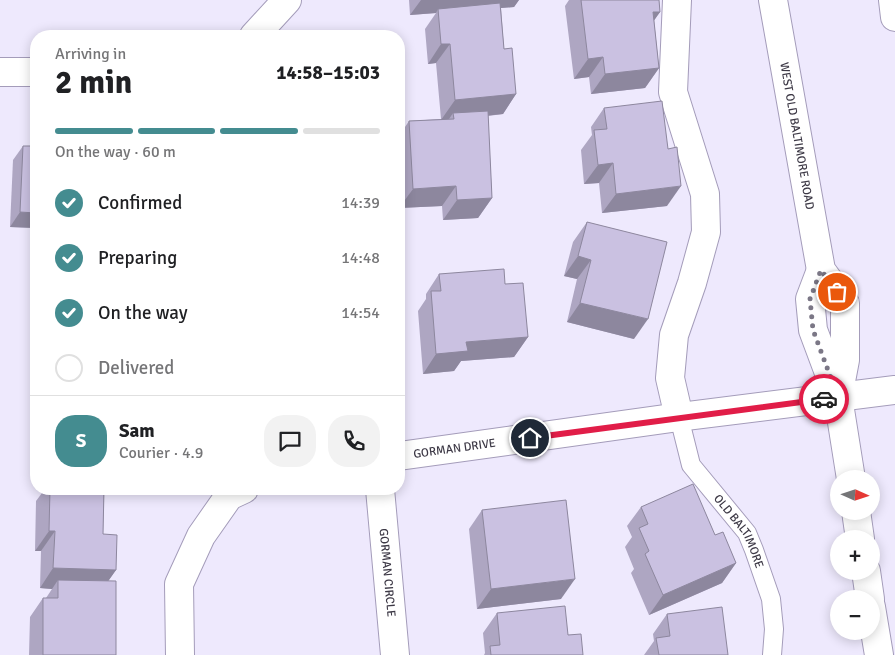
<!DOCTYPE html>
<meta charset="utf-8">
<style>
body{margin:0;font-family:Signika,sans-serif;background:#f2f2f2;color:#202124;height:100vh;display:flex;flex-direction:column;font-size:19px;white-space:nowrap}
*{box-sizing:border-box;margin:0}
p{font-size:16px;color:#757577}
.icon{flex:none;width:28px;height:28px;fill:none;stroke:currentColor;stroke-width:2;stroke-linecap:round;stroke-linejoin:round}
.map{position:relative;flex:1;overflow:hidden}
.sheet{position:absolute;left:30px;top:30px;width:375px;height:465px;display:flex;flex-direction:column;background:#fff;border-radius:20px;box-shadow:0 2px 12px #0003}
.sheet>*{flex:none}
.needle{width:32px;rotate:93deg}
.tools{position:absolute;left:830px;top:470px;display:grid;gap:10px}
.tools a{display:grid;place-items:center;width:50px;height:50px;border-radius:50%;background:#fff;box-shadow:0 2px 12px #0003;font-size:25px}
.pin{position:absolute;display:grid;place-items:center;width:42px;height:42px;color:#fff;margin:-21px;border:2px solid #fff;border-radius:50%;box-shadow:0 1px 5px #0007}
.courier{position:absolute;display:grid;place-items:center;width:50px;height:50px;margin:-25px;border:4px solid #e11d48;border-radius:50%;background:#fff;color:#222;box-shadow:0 1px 6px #0007}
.headline em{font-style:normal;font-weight:700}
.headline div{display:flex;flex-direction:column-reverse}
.headline{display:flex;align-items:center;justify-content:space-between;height:85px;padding:0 25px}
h1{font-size:32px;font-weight:700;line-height:38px}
.bar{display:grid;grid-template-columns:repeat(4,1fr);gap:8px 5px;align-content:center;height:60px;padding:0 25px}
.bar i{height:6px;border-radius:4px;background:#e0e0e0}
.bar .current{background:#448c90}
.bar p{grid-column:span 4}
.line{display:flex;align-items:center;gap:12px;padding:0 25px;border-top:1px solid #e0e0e0}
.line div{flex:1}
.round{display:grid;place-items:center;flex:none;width:52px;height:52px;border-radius:20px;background:#f2f2f2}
ol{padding:0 25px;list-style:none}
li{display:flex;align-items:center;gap:15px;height:55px}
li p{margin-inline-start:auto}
li .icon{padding:5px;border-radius:50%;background:#448c90;color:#fff;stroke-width:4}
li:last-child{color:#757577}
li i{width:28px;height:28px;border:2px solid #e0e0e0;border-radius:50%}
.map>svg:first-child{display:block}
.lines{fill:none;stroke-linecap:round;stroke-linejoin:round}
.lane-casing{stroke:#a49cba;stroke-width:20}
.street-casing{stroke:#a49cba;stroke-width:30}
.secondary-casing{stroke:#a49cba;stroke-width:30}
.lane{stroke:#fff;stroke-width:18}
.street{stroke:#fff;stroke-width:28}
.secondary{stroke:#fff;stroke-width:28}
.wall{fill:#aea6c2}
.shaded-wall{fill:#8d879e}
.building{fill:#cac1e1;stroke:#8d879e}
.done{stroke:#7b7786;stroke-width:5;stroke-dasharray:0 9}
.route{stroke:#e11d48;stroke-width:6}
.labels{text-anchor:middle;stroke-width:4;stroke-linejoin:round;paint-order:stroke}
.street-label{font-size:12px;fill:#3d3946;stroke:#fafafa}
</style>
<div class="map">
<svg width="895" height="655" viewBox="0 0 895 655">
<rect width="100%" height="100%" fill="#eee9fd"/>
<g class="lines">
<defs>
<g id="lane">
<path id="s1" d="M679 417 691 465 747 533 754 550 771 599 774 629 772 655"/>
</g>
<g id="street">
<path d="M677 0 673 92 705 194 706 232 692 283 674 335 670 378 679 417"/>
<path d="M893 0 895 17"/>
<path d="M254 36 287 0"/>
<path d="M0 72H36"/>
<path id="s2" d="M399 456 679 417 895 390"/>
<path id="s3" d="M380 489 395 655"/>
<path d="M180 655 179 584 201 536 229 496 244 489"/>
</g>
<g id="secondary">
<path id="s4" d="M773 0 821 270 845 303V360L838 397"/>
<path d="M821 270 810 299 813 330 838 397 851 479"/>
<path d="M856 511 860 539"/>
<path d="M866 571 870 599"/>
<path d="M871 607 879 655"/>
</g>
</defs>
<use href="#lane" class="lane-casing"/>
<use href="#street" class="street-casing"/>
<use href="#secondary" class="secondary-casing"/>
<use href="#lane" class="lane"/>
<use href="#street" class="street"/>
<use href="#secondary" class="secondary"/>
</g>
<g class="wall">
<path d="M409 0H519L514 7 501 8 504 49 516 94 503 114 488 116 492 198 478 218 443 220 442 206 399 208V136L409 121 441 119 436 63 428 64 425 29 436 13 410 15Z"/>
<path d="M569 0H659L660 12 654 20 659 68 645 88 591 94 589 77 574 79 565 6Z"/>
<path d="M604 108 667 206 602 213 599 183 584 184 581 150 592 135 591 127Z"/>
<path d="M23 146H36V228L10 227 13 160Z"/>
<path d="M587 222 634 339 567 322 577 279 564 276 573 242Z"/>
<path d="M439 274 505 284 528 337 514 357 461 361 454 371 423 374 418 311 426 299V294Z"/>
<path d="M45 489H104L103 534 116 570 108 581 116 655H29L30 617 43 598H46L52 589 40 588 41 551H35L36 501Z"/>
<path d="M641 507 715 535 736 563 722 583 649 615 631 573 634 569 625 547 632 537 627 526Z"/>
<path d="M482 510 561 599 477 609 469 529Z"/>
<path d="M497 613 568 635 583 655H484L485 653 483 633Z"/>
<path d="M667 614 728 655H644L654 641 653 634Z"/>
</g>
<g class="shaded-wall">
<path d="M421 0H519L514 7 439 13 438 9 436 13 410 15Z"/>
<path d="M653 12H660L646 32Z"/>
<path d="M441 44H450L436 63 428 64Z"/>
<path d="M603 57 589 77 574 79 588 59Z"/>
<path d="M659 68 645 88 591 94 605 74Z"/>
<path d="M516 94 503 114 454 119 453 113 449 119 441 120 455 100Z"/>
<path d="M613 163 599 183 584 184 598 165Z"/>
<path d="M456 186 442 206 399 208 413 189Z"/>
<path d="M681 186 667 206 602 213 616 194Z"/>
<path d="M492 198 478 218 443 220 457 200Z"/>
<path d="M20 212 36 213V228L10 227Z"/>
<path d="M578 256 591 260 577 279 564 276Z"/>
<path d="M580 303 648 319 634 339 567 322Z"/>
<path d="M528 337 514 357 461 361 454 371 423 374 436 354 466 342Z"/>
<path d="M49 531H55L41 551H35Z"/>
<path d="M736 563 722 583 649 615 663 595Z"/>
<path d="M53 568 116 570 102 590 58 580 52 589 40 588Z"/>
<path d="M575 579 561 599 477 609 491 589Z"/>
</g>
<g class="building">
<path d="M581 0H659L660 12H653L659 68 605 74 603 57 588 59Z"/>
<path d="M500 3 504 49 512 48 516 94 455 100 450 44H441L438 9Z"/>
<path d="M662 101 668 149 677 147 681 186 616 194 613 163 598 165 594 130 607 129 604 108Z"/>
<path d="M488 111 492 198 457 200 456 186 413 189 409 121 454 119 453 113Z"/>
<path d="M23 146H36V213L20 212Z"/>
<path d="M587 222 667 242 648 319 580 303 591 260 578 256Z"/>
<path d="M504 269 505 284 523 283 528 337 466 342 468 351 436 354 431 291H441L439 274Z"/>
<path d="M693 484 715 535 723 532 736 563 663 595 645 554 649 551 639 528 648 524 641 507Z"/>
<path d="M50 489H104L103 534 117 535 116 570 53 568 55 531H49Z"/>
<path d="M566 500 575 579 491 589 482 510Z"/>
<path d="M58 580 116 581V655H43V598H58Z"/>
<path d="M565 606 568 635 581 634 583 655H491L490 646 500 645 497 613Z"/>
<path d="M722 607 728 655H659L656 638 670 636 667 614Z"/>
</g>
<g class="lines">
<path class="done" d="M824 399 838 397 813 330 810 299 821 270 837 292"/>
<path class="route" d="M530 438 824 399"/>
</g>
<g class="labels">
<g class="street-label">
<text dy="4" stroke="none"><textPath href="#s4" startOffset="138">WEST OLD BALTIMORE ROAD</textPath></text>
<text dy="4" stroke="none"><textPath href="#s2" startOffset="56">GORMAN DRIVE</textPath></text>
<text dy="4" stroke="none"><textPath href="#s1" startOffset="132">OLD BALTIMORE</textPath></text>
<text dy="4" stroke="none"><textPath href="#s3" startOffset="84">GORMAN CIRCLE</textPath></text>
</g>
</g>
</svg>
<div class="tools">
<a><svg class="needle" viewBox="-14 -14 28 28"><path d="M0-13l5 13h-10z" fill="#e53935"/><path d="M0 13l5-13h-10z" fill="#757577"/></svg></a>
<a>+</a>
<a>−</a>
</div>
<div class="pin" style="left:837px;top:292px;background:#ea580c"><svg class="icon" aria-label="bag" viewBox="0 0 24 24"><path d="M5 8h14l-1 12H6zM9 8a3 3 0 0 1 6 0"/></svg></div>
<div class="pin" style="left:530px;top:438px;background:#1f2937"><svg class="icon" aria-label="home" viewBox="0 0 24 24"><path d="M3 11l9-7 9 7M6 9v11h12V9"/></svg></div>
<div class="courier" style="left:824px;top:399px"><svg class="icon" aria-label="car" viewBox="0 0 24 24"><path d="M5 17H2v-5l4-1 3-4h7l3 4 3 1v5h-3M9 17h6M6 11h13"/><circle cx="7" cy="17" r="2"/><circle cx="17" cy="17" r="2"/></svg></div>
<section class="sheet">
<div class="headline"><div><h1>2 min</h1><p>Arriving in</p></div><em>14:58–15:03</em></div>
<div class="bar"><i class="current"></i><i class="current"></i><i class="current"></i><i></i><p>On the way · 60 m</p></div>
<ol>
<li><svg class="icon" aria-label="check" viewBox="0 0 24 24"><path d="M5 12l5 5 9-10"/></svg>Confirmed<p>14:39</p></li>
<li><svg class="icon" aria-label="check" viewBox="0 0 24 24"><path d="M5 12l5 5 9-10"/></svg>Preparing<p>14:48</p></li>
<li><svg class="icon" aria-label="check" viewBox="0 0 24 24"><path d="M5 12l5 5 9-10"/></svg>On the way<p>14:54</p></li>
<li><i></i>Delivered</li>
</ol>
<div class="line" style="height:90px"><b class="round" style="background:#448c90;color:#fff">S</b><div><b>Sam</b><p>Courier · 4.9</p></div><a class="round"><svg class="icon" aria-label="chat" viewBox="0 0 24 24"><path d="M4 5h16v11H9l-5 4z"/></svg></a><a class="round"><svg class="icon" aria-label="phone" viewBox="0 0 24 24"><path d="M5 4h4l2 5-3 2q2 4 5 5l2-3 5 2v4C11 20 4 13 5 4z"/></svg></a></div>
</section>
</div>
